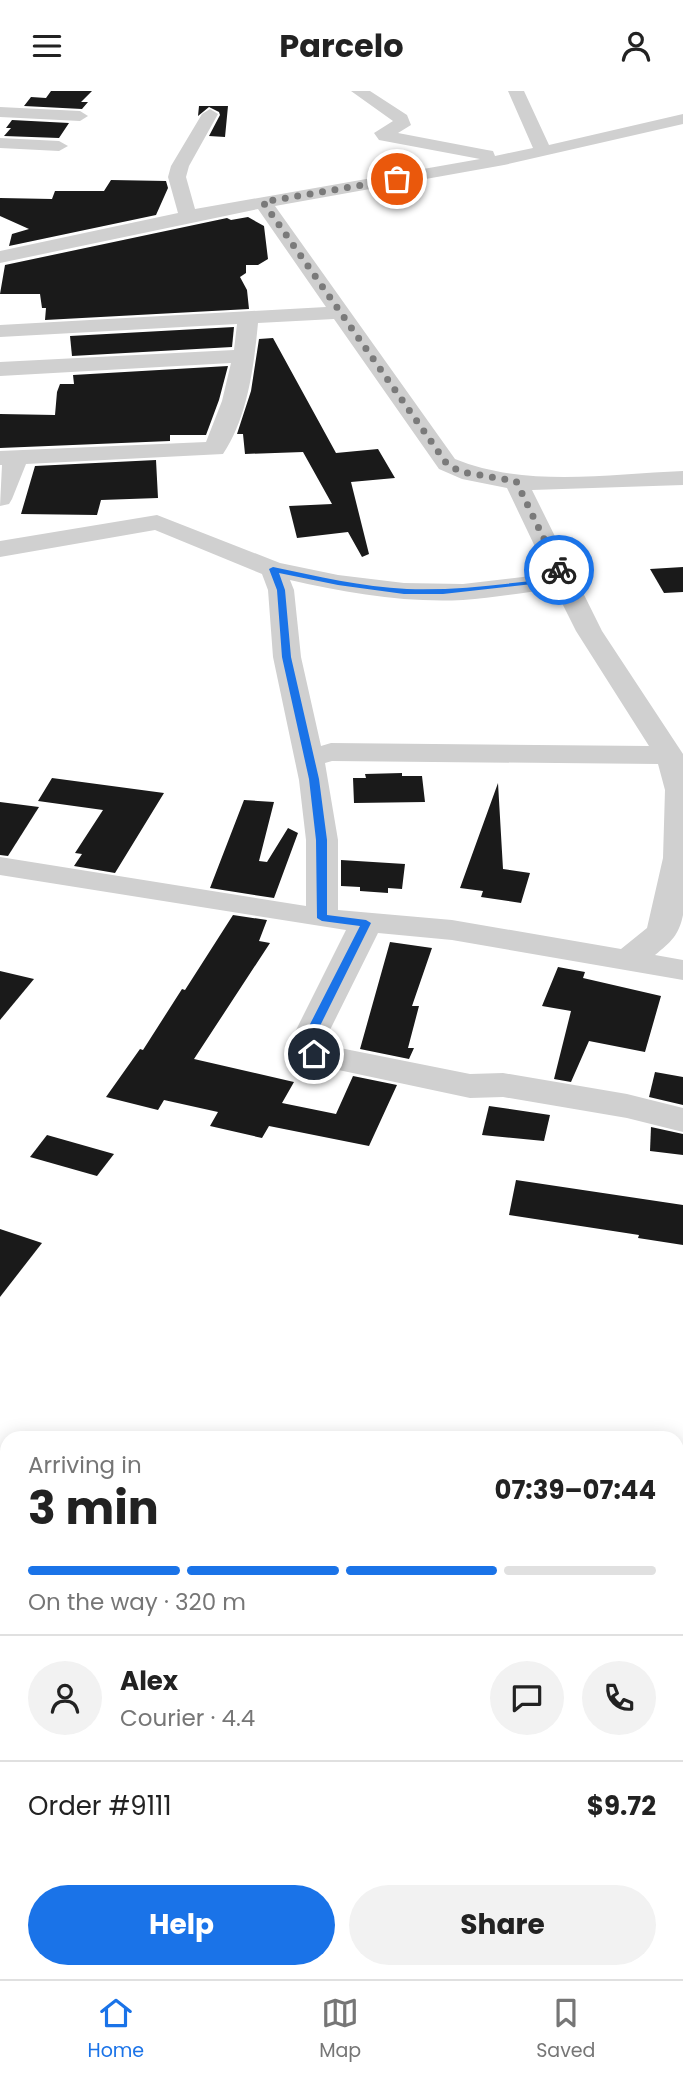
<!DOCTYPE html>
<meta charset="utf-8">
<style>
body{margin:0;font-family:Poppins,sans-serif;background:#f2f2f2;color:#222;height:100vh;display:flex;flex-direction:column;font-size:26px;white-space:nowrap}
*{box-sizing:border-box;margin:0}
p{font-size:23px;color:#767676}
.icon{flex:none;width:38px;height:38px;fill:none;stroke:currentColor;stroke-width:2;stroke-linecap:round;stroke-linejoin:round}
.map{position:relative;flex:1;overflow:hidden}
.details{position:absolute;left:0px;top:1340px;width:684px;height:548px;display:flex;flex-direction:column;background:#fff;border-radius:21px 21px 0 0;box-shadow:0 4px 18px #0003}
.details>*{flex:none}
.pin{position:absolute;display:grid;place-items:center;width:60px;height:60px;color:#fff;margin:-30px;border:4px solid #fff;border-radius:50%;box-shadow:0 2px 7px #0007}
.courier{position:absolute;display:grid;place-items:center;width:70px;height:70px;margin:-35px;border:5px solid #1a73e8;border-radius:50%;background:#fff;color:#222;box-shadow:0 2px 9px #0007}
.head em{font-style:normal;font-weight:700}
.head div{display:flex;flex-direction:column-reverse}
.head{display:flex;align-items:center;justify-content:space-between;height:119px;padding:0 28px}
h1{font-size:46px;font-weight:700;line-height:52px}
.bar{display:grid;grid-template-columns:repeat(4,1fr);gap:10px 7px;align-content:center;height:84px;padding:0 28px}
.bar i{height:9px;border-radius:5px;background:#e0e0e0}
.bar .current{background:#1a73e8}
.bar p{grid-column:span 4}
.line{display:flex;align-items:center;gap:18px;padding:0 28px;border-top:2px solid #e0e0e0}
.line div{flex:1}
.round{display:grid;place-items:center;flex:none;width:74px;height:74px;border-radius:37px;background:#f2f2f2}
.button{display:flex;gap:14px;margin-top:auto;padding:14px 28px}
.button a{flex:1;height:80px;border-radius:42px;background:#1a73e8;color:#fff;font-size:28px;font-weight:700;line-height:80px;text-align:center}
.button a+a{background:#f2f2f2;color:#222}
header{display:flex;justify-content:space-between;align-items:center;height:91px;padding:0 28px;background:#fff;font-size:32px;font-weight:700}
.menu{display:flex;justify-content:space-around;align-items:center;height:98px;border-top:2px solid #e0e0e0;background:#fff;font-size:19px;color:#767676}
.menu a{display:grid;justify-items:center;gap:4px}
.menu .current{color:#1a73e8}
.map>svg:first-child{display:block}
.building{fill:#1a1a1a}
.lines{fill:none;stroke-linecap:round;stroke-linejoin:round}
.street{fill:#d0d0d0;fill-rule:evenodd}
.route{fill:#1a73e8}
.done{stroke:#7a7a7a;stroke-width:7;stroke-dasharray:0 12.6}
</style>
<header><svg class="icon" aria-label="menu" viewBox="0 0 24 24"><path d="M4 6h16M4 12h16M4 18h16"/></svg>Parcelo<svg class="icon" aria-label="person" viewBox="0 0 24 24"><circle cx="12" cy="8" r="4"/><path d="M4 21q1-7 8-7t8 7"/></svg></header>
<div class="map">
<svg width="683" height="1888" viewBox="0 0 683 1888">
<rect width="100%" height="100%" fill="#fff"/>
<g class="building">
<path d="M51 0H92L81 11H88L82 18 24 15 31 6 46 7Z"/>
<path d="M199 15H228L225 46 209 45 220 24 219 21 209 16 198 25Z"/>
<path d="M12 29 69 32 59 47 4 45 11 37H6Z"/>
<path d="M111 89 166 90 168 97 156 124 9 155 12 143 29 138 0 125V107L52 108 55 100H104Z"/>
<path d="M248 126 264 135 268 168 258 174H246V182L240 186 247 199 249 218 45 229 46 217H42L40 203H0L5 174 227 127 231 129Z"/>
<path d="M234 236 232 256 72 265 70 245Z"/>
<path d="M273 247 336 362 378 358 395 387 351 391 369 463 362 466 348 441 297 447 289 415 332 413 303 361 245 363 243 343H237L251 300 259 248Z"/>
<path d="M228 275 219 309 206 344H170V350L0 357V323L55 324 57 301 60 293H74L73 284Z"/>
<path d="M156 369 158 407 101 409 97 424 21 423 35 375Z"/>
<path d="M683 476V501L664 502 650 478Z"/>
<path d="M402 682V685H422L425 711 354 712 353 687H366L365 683Z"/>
<path d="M52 687 164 702 115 782 74 775 82 763 75 762 103 719 38 710Z"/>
<path d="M498 692 503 778 530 782 521 812 481 806 483 800 460 797Z"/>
<path d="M244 709 274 711 259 770 267 771 288 737 298 742 274 807 210 797Z"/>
<path d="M0 711 39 716 8 765 0 764Z"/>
<path d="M341 769 405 773 402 798 388 797V802L360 800V796L341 795Z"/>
<path d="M233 824 267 829 259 850 270 852 194 968 294 991 282 1012 336 1023 353 985 397 994 369 1055 269 1035 262 1047 210 1035 218 1021 164 1009 158 1019 106 1006 140 958 143 959 182 898 185 899Z"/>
<path d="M390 851 432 857 412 915H419L408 957H414L409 968 360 958Z"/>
<path d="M558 876 585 881 583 887 661 905 645 961 589 950 571 991 554 988 571 920 542 915Z"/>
<path d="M0 880 34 888 0 929Z"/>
<path d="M655 981 683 986V1014L649 1006Z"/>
<path d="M489 1015 550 1024 544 1050 482 1044Z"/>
<path d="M651 1036 683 1043V1064L650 1060Z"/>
<path d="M47 1044 114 1063 97 1085 30 1066Z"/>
<path d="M516 1089 683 1114V1154L638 1147 639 1144 509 1124Z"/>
<path d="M0 1138 42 1152 0 1206Z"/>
</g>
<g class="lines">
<g class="street">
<path d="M351 0H370L407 24 411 34 398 42 487 59 493 60 495 65 533 57 508 0H524L549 54 683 23V33L504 74 275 115 455 368C526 397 609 383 683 380V394L532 399 602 540 683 663V824C679 844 671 851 655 864L683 869V889L452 849 378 842 328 943 330 955 470 983 503 982 627 1003 683 1017V1041L627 1027 503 1006 470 1007 301 971 296 963 294 943 346 839 0 784V766L306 815V749L299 689 273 566 268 499 262 483 155 439 0 466V450L157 424 280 472 338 484 404 492 463 493 548 483 507 397 462 388 439 378 334 228 258 232C254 274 248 326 223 363L26 373 12 408 9 413 0 415 2 374H0V360L206 351 222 310 231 272 0 285V271L234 259 237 233 0 246V234L326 216 258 118 0 172V160L178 122 168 86 171 75 202 23 210 18 218 23 189 75 186 86 195 118 480 68 379 49 374 42 393 30ZM290 489C347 502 405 512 463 509 494 507 525 501 555 498L576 540 649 655 331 652 321 655 301 566 294 499ZM332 670 658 673 665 699 663 767 647 837 621 858 452 829 338 819V749L325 672Z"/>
<path d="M0 16 80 20 88 25 80 30 0 26Z"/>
<path d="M0 47 59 50 68 55 59 60 0 57Z"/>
<path d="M0 1363 7 1365V1400L0 1398Z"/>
<path d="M677 1643 683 1644V1688L677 1687Z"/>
</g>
</g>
<path class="route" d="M273 476C317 485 362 496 407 498 458 500 509 492 559 487L555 479 559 476 568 489 443 503H404L338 494 279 482 285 499 291 566 319 688 327 749V824L366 829 371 832 316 943 320 963 314 967 308 963 305 943 360 835 322 830 317 827 316 749 309 688 282 566 277 499 269 478Z"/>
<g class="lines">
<path class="done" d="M397 88 263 111 447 373 461 381 516 390 559 479"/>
</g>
</svg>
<div class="pin" style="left:397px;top:88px;background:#ea580c"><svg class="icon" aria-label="bag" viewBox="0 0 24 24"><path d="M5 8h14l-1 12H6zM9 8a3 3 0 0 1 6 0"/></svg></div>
<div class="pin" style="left:314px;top:963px;background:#1f2937"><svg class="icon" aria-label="home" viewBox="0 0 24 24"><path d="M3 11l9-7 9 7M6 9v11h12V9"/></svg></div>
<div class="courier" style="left:559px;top:479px"><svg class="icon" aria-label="bike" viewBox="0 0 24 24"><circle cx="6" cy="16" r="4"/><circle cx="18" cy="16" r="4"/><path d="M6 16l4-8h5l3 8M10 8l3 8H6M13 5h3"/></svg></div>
<section class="details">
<div class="head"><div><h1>3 min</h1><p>Arriving in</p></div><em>07:39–07:44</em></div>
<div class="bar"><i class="current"></i><i class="current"></i><i class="current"></i><i></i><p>On the way · 320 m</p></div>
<div class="line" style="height:126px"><a class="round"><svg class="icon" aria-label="person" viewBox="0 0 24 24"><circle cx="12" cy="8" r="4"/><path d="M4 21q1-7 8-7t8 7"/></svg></a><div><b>Alex</b><p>Courier · 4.4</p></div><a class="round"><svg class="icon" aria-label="chat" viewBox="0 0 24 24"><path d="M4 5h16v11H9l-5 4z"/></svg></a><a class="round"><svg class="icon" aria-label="phone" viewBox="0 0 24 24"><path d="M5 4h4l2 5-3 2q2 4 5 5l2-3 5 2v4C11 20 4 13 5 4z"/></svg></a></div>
<div class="line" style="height:91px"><div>Order #9111</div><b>$9.72</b></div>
<div class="button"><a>Help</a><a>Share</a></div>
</section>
</div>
<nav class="menu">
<a class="current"><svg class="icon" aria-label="home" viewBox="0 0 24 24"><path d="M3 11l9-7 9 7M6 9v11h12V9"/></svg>Home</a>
<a><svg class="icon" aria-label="map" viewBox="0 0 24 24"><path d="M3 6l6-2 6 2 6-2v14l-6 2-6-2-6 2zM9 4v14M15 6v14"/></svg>Map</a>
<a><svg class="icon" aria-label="saved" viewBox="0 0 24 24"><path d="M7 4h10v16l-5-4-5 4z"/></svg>Saved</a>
</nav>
